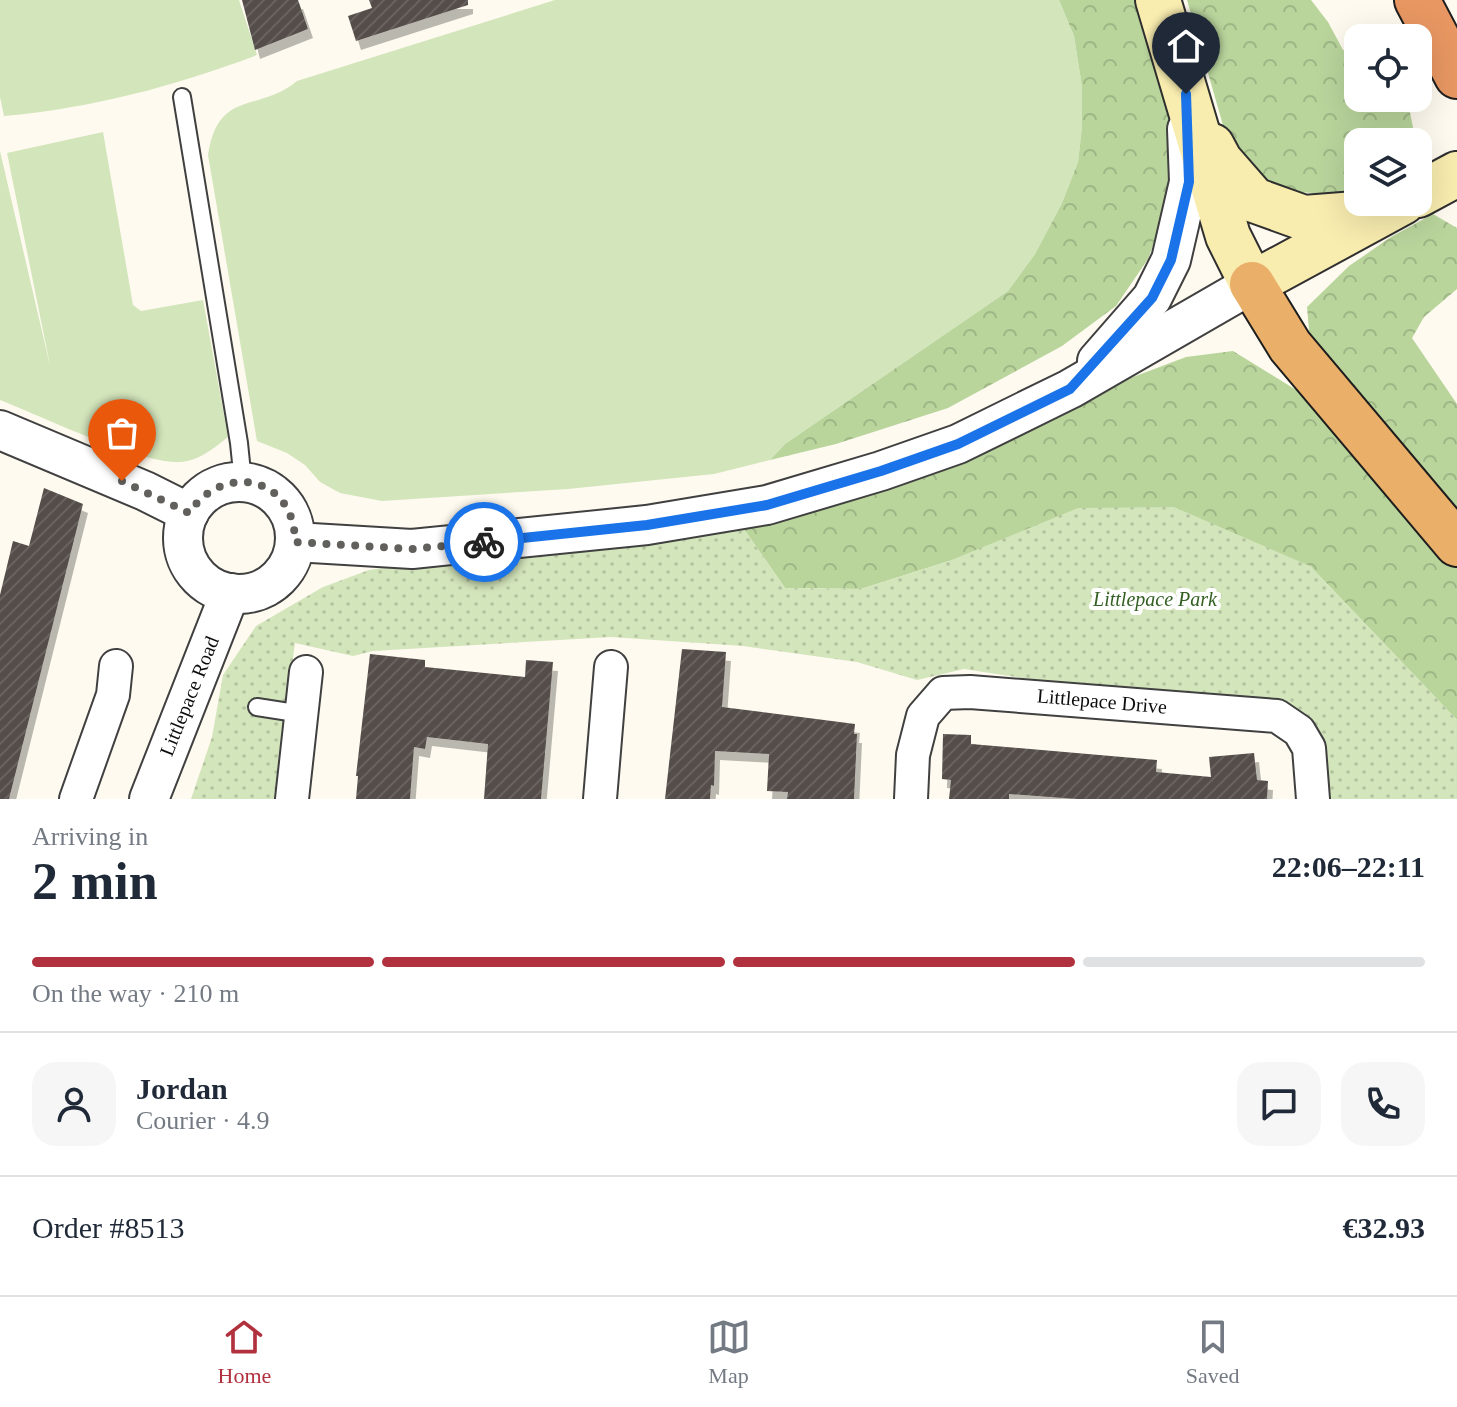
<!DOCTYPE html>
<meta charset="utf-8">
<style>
body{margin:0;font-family:"Times New Roman",serif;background:#f6f6f7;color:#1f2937;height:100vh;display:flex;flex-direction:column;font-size:30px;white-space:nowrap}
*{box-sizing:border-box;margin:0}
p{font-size:26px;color:#747a83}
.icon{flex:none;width:44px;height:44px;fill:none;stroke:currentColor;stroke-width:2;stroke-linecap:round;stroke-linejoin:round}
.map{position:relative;height:799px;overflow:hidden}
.sheet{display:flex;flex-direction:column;background:#fff;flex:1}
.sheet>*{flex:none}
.controls{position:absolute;left:1344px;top:24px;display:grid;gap:16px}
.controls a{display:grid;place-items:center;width:88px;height:88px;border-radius:16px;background:#fff;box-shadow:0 8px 32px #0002;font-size:40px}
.pin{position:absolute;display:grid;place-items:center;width:68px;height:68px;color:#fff;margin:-82px -34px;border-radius:50% 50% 50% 0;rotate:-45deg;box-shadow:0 0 8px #0007}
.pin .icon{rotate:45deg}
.courier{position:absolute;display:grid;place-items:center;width:80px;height:80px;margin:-40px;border:6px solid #1a73e8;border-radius:50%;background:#fff;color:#222;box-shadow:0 2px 10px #0007}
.overview em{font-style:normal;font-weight:700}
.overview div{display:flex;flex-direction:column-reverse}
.overview{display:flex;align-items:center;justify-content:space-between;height:136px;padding:0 32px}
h1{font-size:52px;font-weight:700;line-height:60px}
.bar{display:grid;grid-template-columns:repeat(4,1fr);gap:12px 8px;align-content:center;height:96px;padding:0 32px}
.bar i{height:10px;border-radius:6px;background:#e0e1e3}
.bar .selected{background:#b2313e}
.bar p{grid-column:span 4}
.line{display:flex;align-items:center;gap:20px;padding:0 32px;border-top:2px solid #e0e1e3}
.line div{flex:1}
.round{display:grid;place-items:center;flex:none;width:84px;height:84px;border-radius:24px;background:#f6f6f7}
.menu{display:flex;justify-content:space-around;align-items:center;height:112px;border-top:2px solid #e0e1e3;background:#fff;font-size:22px;color:#747a83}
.menu a{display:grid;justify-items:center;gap:4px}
.menu .selected{color:#b2313e}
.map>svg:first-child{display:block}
.grass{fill:#d3e5bb}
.forest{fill:url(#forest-crowns)}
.park{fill:url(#park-dots)}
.building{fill:url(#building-hatch);filter:url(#shadow)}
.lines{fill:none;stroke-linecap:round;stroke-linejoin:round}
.service-casing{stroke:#404040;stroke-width:20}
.minor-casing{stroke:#404040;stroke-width:36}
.tertiary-casing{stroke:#404040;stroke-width:42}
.secondary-casing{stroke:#2f2f2f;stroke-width:48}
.trunk-casing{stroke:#1e1e1e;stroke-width:48}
.motorway-casing{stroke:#1e1e1e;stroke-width:48}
.service{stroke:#fff;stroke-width:16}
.minor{stroke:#fff;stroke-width:32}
.tertiary{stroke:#fff;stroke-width:38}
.secondary{stroke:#f8ecaf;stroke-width:44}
.trunk{stroke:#eaaf68;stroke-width:44}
.motorway{stroke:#e89762;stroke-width:44}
.done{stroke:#61605c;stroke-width:8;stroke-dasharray:0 14.4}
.route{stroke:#1a73e8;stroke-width:10}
.labels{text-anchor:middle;stroke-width:8;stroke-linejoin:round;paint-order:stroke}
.park-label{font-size:20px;font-style:italic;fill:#335f23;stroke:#fff}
.street-label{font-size:20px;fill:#0d0d0d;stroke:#fff}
</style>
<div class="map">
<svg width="1457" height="799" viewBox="0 0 1457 799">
<defs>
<pattern id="forest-crowns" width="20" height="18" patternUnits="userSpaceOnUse" patternTransform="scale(2)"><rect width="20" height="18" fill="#b9d59c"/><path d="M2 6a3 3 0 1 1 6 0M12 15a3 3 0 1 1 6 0" fill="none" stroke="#9eb685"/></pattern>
<pattern id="park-dots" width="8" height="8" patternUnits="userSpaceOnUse" patternTransform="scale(2)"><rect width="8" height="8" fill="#d3e5bb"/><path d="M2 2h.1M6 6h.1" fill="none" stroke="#b4c3a0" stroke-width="1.8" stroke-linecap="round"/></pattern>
<pattern id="building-hatch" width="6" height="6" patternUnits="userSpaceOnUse" patternTransform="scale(2)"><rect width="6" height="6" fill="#554e4a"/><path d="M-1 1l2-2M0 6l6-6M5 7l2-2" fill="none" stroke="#686360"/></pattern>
<filter id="shadow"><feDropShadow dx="5" dy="9" stdDeviation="0" flood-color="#0004"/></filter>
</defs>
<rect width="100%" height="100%" fill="#fefaef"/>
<g class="grass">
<path d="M0 0H239L257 55C175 86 92 108 4 116L0 97Z"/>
<path d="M555 0H1059L1074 36 1082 87V127L1078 162 1062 203 1035 254 1008 291 785 444 770 460 714 474 568 489 382 501 340 493 320 482 305 465 287 453 257 441 208 155C218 89 258 113 297 81Z"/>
<path d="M103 132 133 305 141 311 203 300 228 437C214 448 199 461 180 462 140 464 41 416 0 400V151L51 370 7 153Z"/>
</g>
<g class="forest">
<path d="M1059 0H1140L1168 95 1170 163 1164 216 1148 259 1116 306 1062 346 948 408 836 444 770 460 785 444 1008 291 1035 254 1062 203 1078 162 1082 127V87L1074 36Z"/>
<path d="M1187 0H1311L1328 22 1343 50 1358 46V98H1407L1416 142H1358V191L1326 194 1270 190 1227 139Z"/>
<path d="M1433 214 1457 228V289L1424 317 1412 338 1457 404V520L1310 342 1307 307 1349 266 1391 237Z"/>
<path d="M1233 351 1314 401 1457 566V720L1310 566 949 561 861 589 785 588 741 525 1186 357Z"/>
</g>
<path class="park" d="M1174 507 1310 566 1457 720V799H1326L1321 752 1231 698 1043 681 964 669 917 680 857 662 743 646 611 637 373 651 353 656 295 643 274 799H191L212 737 223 675 256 626 323 587 369 570 403 565 590 551 741 525 785 588 861 589 949 561 1078 508Z"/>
<g class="building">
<path d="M242 0H298L308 29 255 50Z"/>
<path d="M369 0H468V5L356 41 348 16 372 8Z"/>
<path d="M44 488 83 504 9 799H0V595L13 541 29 546Z"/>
<path d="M682 649 726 652 722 707 855 724 854 734H857L854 799H787L788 792 767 791 769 754 715 751 714 786 711 785 710 799H665Z"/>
<path d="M370 654 425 660V667L525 677 526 660 553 662 541 799H484L488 744 427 737 425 749 414 747 410 799H356L358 776H356Z"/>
<path d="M943 734 971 735V744L1157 760 1156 772 1211 777 1209 757 1254 753 1257 780 1268 781 1267 799H1077L1009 794V799H949L951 780 942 779Z"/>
</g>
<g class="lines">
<defs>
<g id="service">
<path d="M182 97 239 443 243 482"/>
<path d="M257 707 302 714"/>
</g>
<g id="minor">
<path d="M76 799 113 695 116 666"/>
<path d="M292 799 306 672"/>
<path d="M600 799 611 667"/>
<path d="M911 799 913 755 923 716 943 693 970 692 1277 716 1299 731 1309 748 1313 799"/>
</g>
<g id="tertiary">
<path d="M1097 361 1152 298 1171 260 1189 182 1187 129"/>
<path d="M0 430 145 491 189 513"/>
<circle cx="239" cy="538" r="56"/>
<path d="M295 542 412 549 647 525 767 505 881 471 958 444 1070 389 1252 284"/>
<path d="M149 799 230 593"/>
</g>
<g id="secondary">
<path d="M1158 0 1228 236 1252 284 1403 202"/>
<path d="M1212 146 1220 161 1254 200 1304 218 1369 213"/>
<path d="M1418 195 1457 174"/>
</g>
<path id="trunk" d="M1252 284 1290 346 1457 544"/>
<path id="motorway" d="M1417 0 1457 76"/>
</defs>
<use href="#service" class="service-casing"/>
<use href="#minor" class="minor-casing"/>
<use href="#tertiary" class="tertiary-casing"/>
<use href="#secondary" class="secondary-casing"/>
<use href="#trunk" class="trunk-casing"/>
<use href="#motorway" class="motorway-casing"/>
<use href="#service" class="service"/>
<use href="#minor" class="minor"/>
<use href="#tertiary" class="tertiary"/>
<use href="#secondary" class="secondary"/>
<use href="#trunk" class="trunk"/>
<use href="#motorway" class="motorway"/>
</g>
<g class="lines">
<path class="done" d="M122 481 189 513C224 461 295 477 295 542L412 549 484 542"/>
<path class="route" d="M484 542 647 525 767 505 881 471 958 444 1070 389 1152 298 1171 260 1189 182 1186 94"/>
</g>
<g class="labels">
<g class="park-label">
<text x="1155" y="606">Littlepace Park</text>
</g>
<g class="street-label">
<text transform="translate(189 696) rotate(-68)" y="7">Littlepace Road</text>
<text transform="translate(1102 701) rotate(5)" y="7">Littlepace Drive</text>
</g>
</g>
</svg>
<div class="controls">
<a><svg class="icon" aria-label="locate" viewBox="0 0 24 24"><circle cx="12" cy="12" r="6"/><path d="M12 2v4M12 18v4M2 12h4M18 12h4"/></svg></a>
<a><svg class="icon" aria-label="layers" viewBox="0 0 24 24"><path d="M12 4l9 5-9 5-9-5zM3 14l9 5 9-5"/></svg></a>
</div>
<div class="pin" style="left:122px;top:481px;background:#ea580c"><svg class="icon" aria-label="bag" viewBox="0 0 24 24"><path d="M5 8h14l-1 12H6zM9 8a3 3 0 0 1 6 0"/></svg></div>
<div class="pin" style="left:1186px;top:94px;background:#1f2937"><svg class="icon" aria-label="home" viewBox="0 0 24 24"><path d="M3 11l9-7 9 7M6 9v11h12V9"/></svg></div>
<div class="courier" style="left:484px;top:542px"><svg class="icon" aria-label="bike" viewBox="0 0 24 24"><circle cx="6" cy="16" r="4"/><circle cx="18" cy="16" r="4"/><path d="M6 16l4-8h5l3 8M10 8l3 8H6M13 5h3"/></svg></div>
</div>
<section class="sheet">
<div class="overview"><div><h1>2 min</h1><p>Arriving in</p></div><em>22:06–22:11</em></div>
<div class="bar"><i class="selected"></i><i class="selected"></i><i class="selected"></i><i></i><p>On the way · 210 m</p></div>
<div class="line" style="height:144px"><a class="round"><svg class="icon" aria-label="person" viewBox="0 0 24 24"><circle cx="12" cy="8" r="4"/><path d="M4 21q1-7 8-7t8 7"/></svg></a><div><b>Jordan</b><p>Courier · 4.9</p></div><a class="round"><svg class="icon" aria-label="chat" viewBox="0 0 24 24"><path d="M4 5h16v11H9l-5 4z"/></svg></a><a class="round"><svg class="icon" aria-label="phone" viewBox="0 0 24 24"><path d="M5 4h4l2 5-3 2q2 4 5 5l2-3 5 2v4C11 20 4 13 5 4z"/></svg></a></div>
<div class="line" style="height:104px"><div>Order #8513</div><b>€32.93</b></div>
</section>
<nav class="menu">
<a class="selected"><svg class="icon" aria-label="home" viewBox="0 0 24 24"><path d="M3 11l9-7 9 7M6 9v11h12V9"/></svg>Home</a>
<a><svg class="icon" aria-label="map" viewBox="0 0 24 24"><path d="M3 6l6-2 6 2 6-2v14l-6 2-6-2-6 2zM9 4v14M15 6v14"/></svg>Map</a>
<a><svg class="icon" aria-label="saved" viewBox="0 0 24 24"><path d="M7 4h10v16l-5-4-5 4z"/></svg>Saved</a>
</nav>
